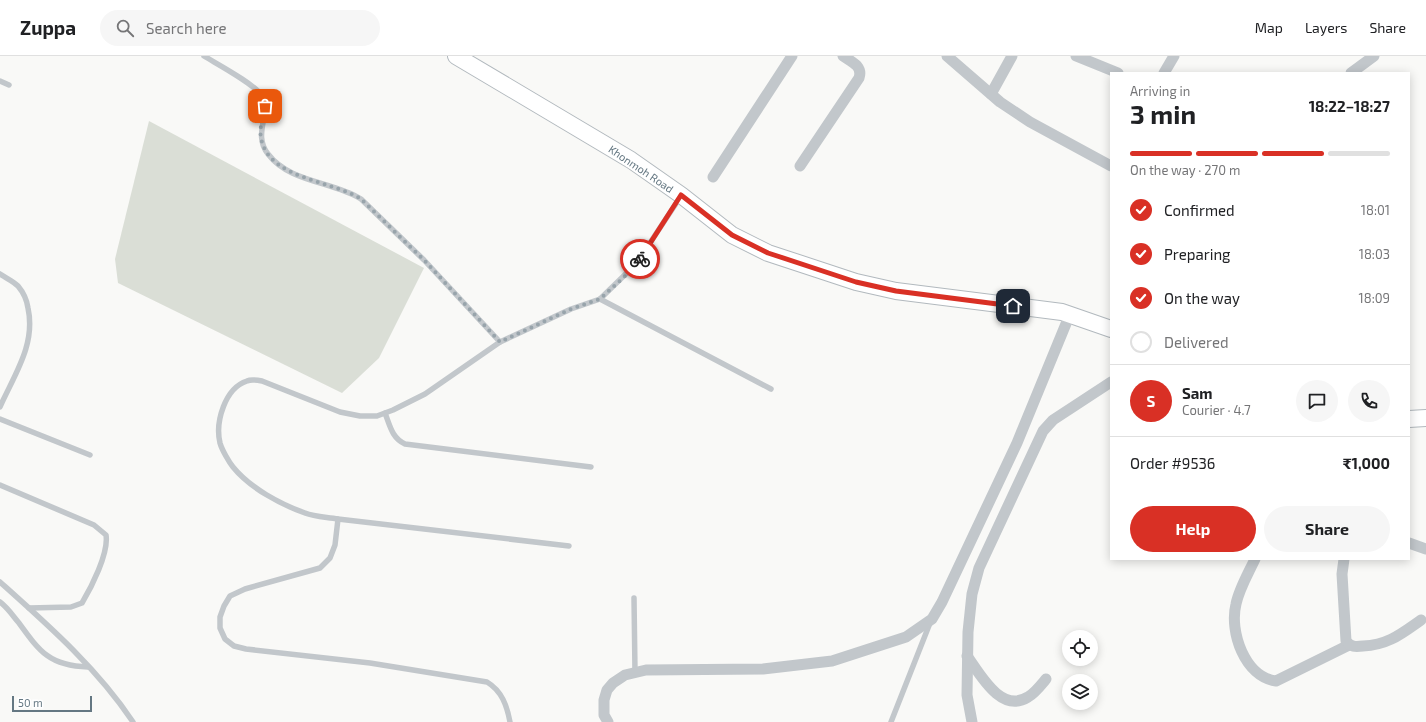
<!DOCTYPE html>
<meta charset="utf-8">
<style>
body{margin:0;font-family:"Exo 2",sans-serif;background:#f6f6f6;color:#202124;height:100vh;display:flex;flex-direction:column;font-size:15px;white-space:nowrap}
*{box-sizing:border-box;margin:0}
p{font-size:13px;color:#757577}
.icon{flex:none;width:22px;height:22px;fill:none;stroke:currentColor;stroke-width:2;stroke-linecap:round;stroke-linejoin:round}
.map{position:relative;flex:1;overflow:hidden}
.side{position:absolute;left:1110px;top:16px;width:300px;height:488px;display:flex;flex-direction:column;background:#fff;border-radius:0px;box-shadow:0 2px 10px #0003}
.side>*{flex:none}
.tools{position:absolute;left:1062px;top:574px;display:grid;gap:8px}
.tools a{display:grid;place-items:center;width:36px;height:36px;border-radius:50%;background:#fff;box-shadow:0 2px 10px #0003;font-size:20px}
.scale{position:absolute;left:12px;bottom:10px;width:80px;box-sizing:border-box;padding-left:4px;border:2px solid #647782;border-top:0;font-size:11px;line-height:14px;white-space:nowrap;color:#647782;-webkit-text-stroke:3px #fff;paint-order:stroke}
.pin{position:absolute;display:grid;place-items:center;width:34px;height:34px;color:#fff;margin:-17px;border-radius:8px;box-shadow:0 2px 6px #0006}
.courier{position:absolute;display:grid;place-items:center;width:40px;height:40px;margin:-20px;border:3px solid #d93025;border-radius:50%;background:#fff;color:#222;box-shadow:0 1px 5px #0007}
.headline em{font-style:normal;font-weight:700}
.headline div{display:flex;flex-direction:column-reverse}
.headline{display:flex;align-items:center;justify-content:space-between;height:68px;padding:0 20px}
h1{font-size:26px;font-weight:700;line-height:30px}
.bar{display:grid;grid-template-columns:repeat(4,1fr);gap:6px 4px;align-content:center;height:48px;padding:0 20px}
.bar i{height:5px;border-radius:3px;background:#e0e0e0}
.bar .on{background:#d93025}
.bar p{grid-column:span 4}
.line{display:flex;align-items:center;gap:10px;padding:0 20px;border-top:1px solid #e0e0e0}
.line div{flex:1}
.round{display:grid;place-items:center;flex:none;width:42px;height:42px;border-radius:21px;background:#f6f6f6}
ol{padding:0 20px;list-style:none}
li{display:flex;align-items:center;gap:12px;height:44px}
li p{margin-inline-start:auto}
li .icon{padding:4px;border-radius:50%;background:#d93025;color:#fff;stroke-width:4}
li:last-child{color:#757577}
li i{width:22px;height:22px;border:2px solid #e0e0e0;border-radius:50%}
.cta{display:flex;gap:8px;margin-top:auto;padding:8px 20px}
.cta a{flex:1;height:46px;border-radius:24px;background:#d93025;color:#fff;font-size:16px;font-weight:700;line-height:46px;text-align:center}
.cta a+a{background:#f6f6f6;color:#202124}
header{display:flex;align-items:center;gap:24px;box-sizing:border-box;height:56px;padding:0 20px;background:#fff;border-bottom:1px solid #e0e0e0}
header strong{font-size:19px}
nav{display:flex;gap:22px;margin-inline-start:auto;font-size:14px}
.search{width:280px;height:36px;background:#f6f6f6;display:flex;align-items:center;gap:10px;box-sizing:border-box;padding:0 14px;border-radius:22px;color:#757577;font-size:15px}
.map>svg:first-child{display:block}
.green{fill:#daded6}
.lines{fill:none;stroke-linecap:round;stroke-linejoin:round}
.secondary-casing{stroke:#b2b9be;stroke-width:18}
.lane{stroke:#c2c7cb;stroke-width:5.5}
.street{stroke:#c2c7cb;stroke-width:11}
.secondary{stroke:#fff;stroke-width:16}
.done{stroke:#98a4ab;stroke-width:4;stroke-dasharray:0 7.2}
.route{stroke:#d93025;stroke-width:5}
.labels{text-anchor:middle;stroke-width:4;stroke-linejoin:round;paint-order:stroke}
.street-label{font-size:11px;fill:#647782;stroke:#fff}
</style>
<header>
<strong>Zuppa</strong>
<div class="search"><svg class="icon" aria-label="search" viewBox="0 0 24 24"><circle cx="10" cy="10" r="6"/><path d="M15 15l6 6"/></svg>Search here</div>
<nav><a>Map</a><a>Layers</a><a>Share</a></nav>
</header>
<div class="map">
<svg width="1426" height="666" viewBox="0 0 1426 666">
<rect width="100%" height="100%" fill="#f9f9f7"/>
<path class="green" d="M149 65 424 212 379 302 342 337 118 227 115 203Z"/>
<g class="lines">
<defs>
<g id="secondary">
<path d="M456 0 631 104 681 139 732 179 768 197 856 226 896 235 1062 256 1111 273"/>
<path d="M1409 363 1426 362"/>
</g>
</defs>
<use href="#secondary" class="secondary-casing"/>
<g class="lane">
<path d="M204 0C217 8 255 28 262 40 272 57 252 78 268 98 290 127 333 125 361 143L424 204 500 286"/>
<path d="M0 25 9 29"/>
<path d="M0 218C6 222 13 225 18 230 23 236 27 245 28 252 36 289 14 319 0 351"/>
<path d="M600 243 771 333"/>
<path d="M385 357C390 370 392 382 405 388L591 411"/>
<path d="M0 363 90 399"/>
<path d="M0 429 94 469 106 479C109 497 91 532 82 547L71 551 29 552"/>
<path d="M338 463 335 489 330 502 320 512 245 533 230 540 224 550 220 561V572L225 583 234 590 246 593 370 607 487 626C502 635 507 650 510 666"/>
<path d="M569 490 338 463C327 461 315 461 305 457 280 448 250 432 233 411 229 406 222 394 220 387 215 366 225 332 247 325 251 323 257 324 262 325L340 356 360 360H377L393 354 425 338 500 286 571 253 600 243 636 208 681 140"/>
<path d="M0 526C48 569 97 612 133 666"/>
<path d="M634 542 635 616"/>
<path d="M0 546C8 552 13 560 19 567 40 596 50 610 88 611"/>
<path d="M891 666 930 567"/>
</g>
<g class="street">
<path d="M947 0 1000 46 1030 66 1111 110"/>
<path d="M1076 0 1118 17"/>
<path d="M1164 17 1174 0"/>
<path d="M1351 17 1374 0"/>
<path d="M991 38 1012 0"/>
<path d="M800 110 859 22C863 10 852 6 843 0"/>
<path d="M713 121 792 0"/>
<path d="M1409 487 1426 493"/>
<path d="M1255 503C1248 518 1239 533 1236 548 1229 576 1245 621 1276 625L1349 589"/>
<path d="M1344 503 1342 518 1346 585C1351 591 1355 591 1363 590 1388 589 1401 578 1421 564"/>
<path d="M967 600C980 618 1001 658 1028 641 1035 637 1041 629 1046 623"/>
<path d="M608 666 604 659V644L607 634 613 627 625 619 646 614 763 613 832 605 906 581 932 563 942 546 1017 387 1070 258"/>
<path d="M972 666 967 639 968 576 972 538 979 512 1043 375 1053 364 1111 326"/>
</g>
<use href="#secondary" class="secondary"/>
</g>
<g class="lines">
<path class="done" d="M265 50C263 61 258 75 262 86 272 123 333 125 361 143L424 204 500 286 571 253 600 243 624 221 640 203"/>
<path class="route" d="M640 203 681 139 732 179 768 197 856 226 896 235 1013 250"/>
</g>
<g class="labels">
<g class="street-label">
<text transform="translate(641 113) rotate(34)" y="4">Khonmoh Road</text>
</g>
</g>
</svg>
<div class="tools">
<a><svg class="icon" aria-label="locate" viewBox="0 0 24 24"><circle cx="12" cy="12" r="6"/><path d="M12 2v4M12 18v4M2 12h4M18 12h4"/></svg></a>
<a><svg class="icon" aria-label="layers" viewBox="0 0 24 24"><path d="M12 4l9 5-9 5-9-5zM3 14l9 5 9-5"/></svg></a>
</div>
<div class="scale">50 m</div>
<div class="pin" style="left:265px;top:50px;background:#ea580c"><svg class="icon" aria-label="bag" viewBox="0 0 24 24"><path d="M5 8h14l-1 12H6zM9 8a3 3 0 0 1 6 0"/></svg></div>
<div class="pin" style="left:1013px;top:250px;background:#1f2937"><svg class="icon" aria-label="home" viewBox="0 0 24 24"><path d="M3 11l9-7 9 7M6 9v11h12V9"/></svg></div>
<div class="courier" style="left:640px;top:203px"><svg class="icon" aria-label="bike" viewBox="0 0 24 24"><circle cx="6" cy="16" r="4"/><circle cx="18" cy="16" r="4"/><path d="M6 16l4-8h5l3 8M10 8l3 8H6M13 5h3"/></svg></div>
<section class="side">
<div class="headline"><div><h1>3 min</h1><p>Arriving in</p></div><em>18:22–18:27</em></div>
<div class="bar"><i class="on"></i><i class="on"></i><i class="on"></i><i></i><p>On the way · 270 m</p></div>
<ol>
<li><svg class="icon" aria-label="check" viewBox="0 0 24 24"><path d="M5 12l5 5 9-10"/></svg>Confirmed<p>18:01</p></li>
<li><svg class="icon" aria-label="check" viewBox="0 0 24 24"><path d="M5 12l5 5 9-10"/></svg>Preparing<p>18:03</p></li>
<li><svg class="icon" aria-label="check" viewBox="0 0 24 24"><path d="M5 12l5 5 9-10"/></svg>On the way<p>18:09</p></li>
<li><i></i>Delivered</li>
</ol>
<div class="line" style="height:72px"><b class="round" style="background:#d93025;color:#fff">S</b><div><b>Sam</b><p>Courier · 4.7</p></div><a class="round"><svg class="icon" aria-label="chat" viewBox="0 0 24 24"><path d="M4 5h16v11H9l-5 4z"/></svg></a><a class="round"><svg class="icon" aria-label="phone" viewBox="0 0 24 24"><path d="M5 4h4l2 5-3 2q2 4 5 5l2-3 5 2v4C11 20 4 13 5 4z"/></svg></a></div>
<div class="line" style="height:52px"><div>Order #9536</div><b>₹1,000</b></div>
<div class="cta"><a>Help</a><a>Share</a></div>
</section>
</div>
